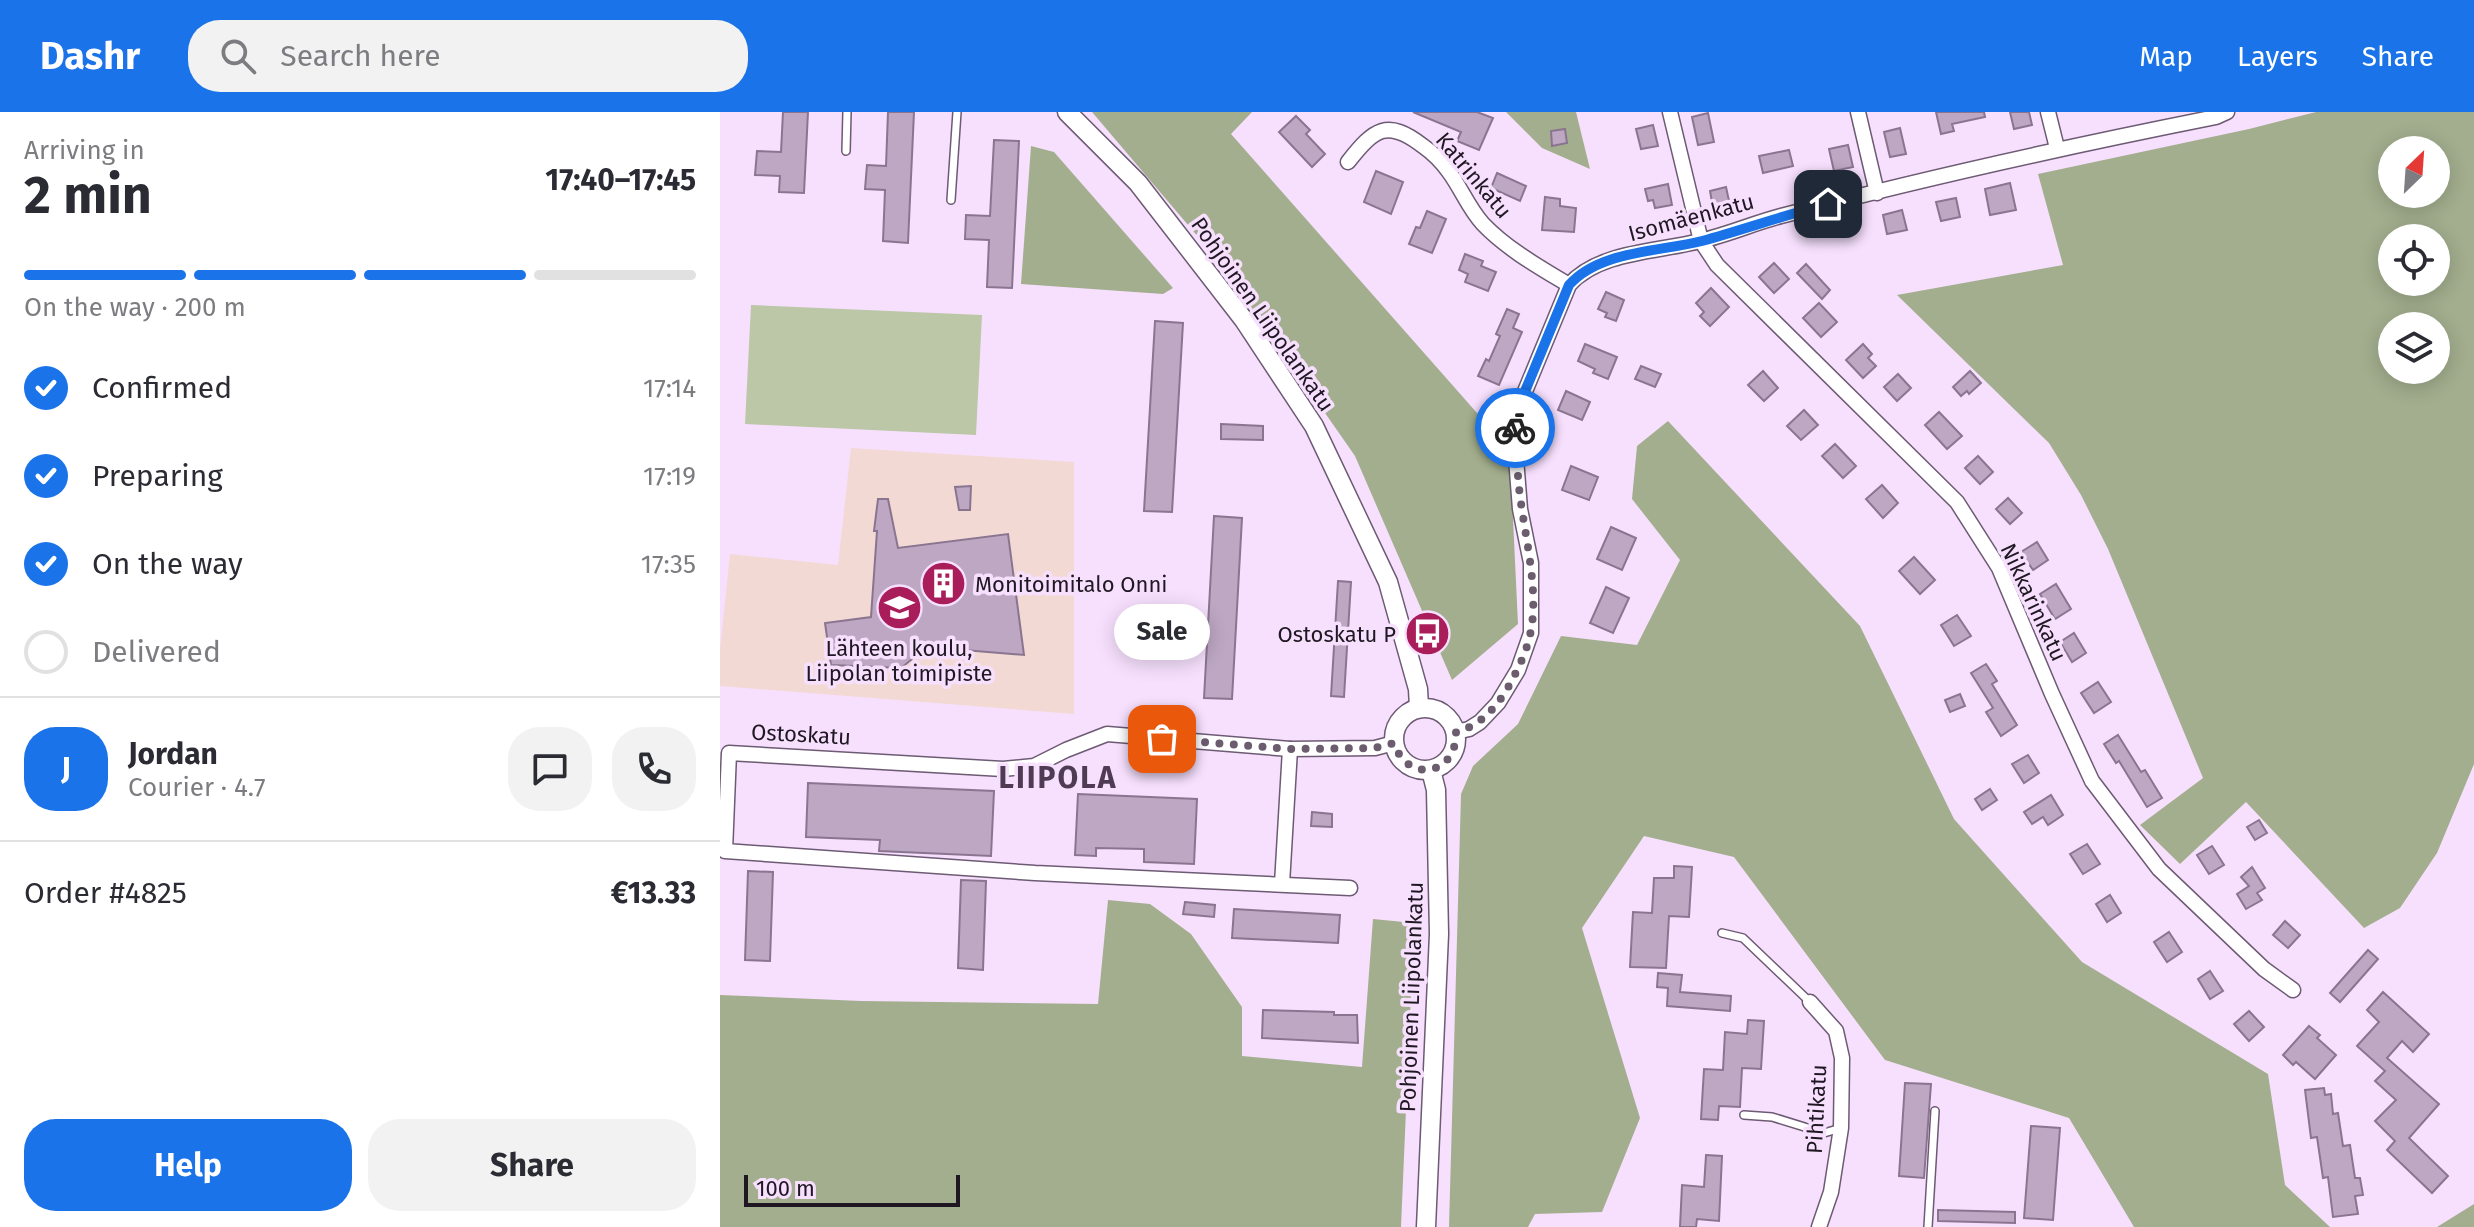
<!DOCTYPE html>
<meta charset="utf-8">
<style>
body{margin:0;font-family:"Fira Sans",sans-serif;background:#f2f2f3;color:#2b2b33;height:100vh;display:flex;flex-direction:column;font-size:30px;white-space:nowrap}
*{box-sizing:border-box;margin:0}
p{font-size:26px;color:#7c7c81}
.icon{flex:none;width:44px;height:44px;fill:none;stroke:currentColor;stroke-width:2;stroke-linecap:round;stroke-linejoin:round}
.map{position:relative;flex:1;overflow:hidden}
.sheet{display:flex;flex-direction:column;background:#fff;width:720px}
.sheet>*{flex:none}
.needle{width:52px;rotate:25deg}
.controls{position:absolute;left:1658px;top:24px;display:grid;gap:16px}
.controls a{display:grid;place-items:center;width:72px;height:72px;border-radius:50%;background:#fff;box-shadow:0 4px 20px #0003;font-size:40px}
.scale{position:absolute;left:24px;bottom:20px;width:216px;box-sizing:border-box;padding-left:8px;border:4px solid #1f1721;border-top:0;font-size:22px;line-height:28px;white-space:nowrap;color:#1f1721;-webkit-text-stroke:6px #f7e0fe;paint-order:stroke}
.pin{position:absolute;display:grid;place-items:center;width:68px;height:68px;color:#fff;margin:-34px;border-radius:16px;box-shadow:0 4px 12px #0006}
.courier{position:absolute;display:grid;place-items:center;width:80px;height:80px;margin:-40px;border:6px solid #1a73e8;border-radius:50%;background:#fff;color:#222;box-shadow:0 2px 10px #0007}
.bubble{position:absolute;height:56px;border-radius:28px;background:#fff;box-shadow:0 4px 20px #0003;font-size:26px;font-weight:700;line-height:56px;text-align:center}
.overview em{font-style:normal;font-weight:700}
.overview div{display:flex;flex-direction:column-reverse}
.overview{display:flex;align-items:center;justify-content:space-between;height:136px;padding:0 24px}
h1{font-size:52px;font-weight:700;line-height:60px}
.bar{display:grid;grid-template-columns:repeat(4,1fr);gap:12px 8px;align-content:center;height:96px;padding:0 24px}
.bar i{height:10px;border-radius:6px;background:#e1e1e2}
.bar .selected{background:#1a73e8}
.bar p{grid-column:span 4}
.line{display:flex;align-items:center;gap:20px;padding:0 24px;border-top:2px solid #e1e1e2}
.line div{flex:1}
.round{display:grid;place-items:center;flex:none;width:84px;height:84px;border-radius:32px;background:#f2f2f3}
ol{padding:0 24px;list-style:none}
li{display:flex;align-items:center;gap:24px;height:88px}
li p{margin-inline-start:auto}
li .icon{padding:8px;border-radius:50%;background:#1a73e8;color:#fff;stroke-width:4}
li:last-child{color:#7c7c81}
li i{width:44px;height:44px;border:4px solid #e1e1e2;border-radius:50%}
.button{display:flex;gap:16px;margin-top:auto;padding:16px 24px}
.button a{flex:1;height:92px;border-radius:32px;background:#1a73e8;color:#fff;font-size:32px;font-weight:700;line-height:92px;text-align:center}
.button a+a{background:#f2f2f3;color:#2b2b33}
header{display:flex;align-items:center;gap:48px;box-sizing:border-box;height:112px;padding:0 40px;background:#1a73e8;color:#fff}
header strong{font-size:38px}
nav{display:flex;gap:44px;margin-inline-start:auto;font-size:28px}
.search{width:560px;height:72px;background:#f2f2f3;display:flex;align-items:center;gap:20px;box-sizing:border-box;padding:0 28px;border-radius:32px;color:#7c7c81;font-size:30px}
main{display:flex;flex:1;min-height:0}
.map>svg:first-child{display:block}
.education{fill:#f3d9d3}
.green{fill:#bcc7a8}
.forest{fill:#a3ae8e;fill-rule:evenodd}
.building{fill:#bda7c3;stroke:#8a7590;stroke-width:2}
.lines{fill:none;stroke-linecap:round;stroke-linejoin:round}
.service-casing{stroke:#6d5a73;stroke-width:10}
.minor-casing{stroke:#6d5a73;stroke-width:17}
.tertiary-casing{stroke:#6d5a73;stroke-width:21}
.service{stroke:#fff;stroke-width:7}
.minor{stroke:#fff;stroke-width:14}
.tertiary{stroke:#fff;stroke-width:18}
.done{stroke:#6b5d6e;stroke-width:8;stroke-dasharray:0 14.4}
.route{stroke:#1a73e8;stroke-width:10}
.labels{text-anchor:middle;stroke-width:7;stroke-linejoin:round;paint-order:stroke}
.street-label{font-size:22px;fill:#1f1721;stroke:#f7e0fe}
.poi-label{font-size:22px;fill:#1f1721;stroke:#f7e0fe;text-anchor:start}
.district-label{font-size:30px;font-weight:bold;letter-spacing:2px;fill:#4f3c54;stroke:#f7e0fe}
</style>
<header>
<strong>Dashr</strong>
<div class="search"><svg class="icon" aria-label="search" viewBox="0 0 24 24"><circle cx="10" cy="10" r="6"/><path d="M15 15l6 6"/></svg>Search here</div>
<nav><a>Map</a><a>Layers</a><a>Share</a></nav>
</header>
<main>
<section class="sheet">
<div class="overview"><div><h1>2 min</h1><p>Arriving in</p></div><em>17:40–17:45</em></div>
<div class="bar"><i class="selected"></i><i class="selected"></i><i class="selected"></i><i></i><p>On the way · 200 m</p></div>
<ol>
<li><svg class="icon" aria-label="check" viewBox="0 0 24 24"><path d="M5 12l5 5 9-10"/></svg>Confirmed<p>17:14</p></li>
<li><svg class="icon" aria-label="check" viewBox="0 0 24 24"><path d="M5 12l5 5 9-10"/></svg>Preparing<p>17:19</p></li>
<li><svg class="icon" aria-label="check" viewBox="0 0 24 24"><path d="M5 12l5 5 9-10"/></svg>On the way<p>17:35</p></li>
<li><i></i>Delivered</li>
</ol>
<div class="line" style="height:144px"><b class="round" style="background:#1a73e8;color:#fff">J</b><div><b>Jordan</b><p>Courier · 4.7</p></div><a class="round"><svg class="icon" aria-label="chat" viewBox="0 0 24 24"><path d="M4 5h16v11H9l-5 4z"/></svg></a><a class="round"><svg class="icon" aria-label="phone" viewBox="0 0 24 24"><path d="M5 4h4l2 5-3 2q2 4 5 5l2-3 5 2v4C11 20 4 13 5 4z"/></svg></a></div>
<div class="line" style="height:104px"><div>Order #4825</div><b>€13.33</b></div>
<div class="button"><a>Help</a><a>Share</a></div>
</section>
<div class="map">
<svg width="1754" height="1115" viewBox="0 0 1754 1115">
<rect width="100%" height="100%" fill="#f7e0fe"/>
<path class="education" d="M131 336 354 350V602L0 574V537L10 442 118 453Z"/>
<path class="green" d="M31 193 262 203 256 323 25 312Z"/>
<g class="forest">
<path d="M372 0H532L511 22 772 318 790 343 798 512 732 568 635 344 502 153Z"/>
<path d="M786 0H856L870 57 822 36Z"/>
<path d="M1596 0H1754V652L1717 741 1680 796 1644 816 1526 690 1460 752 1420 713 1483 666 1388 437 1361 383 1329 331 1177 183 1343 153 1318 62 1529 17ZM1672 38H1716V82H1672ZM1672 126H1716V170H1672ZM1672 214H1716V258H1672Z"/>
<path d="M311 34 334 40 453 176 443 182 301 172Z"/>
<path d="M948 309 1140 514 1234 707 1362 850 1548 962 1565 1073 1610 1115H1414L1349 1006 1165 948 1014 745 924 724 862 816 920 1006 882 1100 815 1102 808 1115H729L741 682 753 654 798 612 841 524 917 533 960 448 912 387 917 334Z"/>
<path d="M388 788 430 792 471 822 522 895V944L642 955 653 807 694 811 681 1115H0V883L141 889 378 892Z"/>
<path d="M1754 1092V1115H1717Z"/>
</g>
<g class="building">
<path d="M63 0H88L84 81 59 80 60 64 35 63 37 39 61 40Z"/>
<path d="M168 0H194L188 131 163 129 165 78 145 77 147 53 166 54Z"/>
<path d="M693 0H757L773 6 759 38 737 29 741 20Z"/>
<path d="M1216 0H1264L1265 5 1232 12 1234 19 1221 22Z"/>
<path d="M1290 0H1309L1312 13 1294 17Z"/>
<path d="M988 1 994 30 978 33 972 5Z"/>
<path d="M576 4 590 18 586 22 605 42 592 55 559 20Z"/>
<path d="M933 13 938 34 921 37 916 17Z"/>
<path d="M1180 16 1186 42 1170 45 1164 20Z"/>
<path d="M845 17 847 31 832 34 831 19Z"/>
<path d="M274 28 299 29 292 176 267 175 269 128 245 127 246 103 270 104Z"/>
<path d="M1128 33 1133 55 1114 59 1109 37Z"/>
<path d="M1069 38 1073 54 1043 61 1039 44Z"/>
<path d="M656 59 683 70 671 102 644 90Z"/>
<path d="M777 61 806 74 800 89 771 76Z"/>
<path d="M1290 71 1296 98 1270 103 1265 77Z"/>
<path d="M948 72 952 93 935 96 933 88 928 89 925 77Z"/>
<path d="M1006 75 1011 98 994 101 990 79Z"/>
<path d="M825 85 840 87V94L856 96 854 120 822 118Z"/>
<path d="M1236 86 1240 105 1221 109 1216 90Z"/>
<path d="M1182 98 1187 118 1167 122 1163 103Z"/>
<path d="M707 99 726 107 712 141 689 132 696 115 700 116Z"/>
<path d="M745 142 763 149 761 154 776 160 768 179 745 170 748 162 739 158Z"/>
<path d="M1054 151 1069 167 1054 181 1039 165Z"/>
<path d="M1086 152 1110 178 1102 187 1077 161Z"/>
<path d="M991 176 1009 195 990 214 980 204 984 200 976 191Z"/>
<path d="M886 180 904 188 896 209 885 205 887 201 878 197Z"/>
<path d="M1099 191 1117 210 1101 225 1083 206Z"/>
<path d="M787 197 799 202 793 216 802 220 779 273 758 264 766 247 769 249 780 224 776 222Z"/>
<path d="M435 209 463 211 452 400 424 399Z"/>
<path d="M865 232 897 245 888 267 873 261 875 257 858 249Z"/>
<path d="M1143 232 1152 242 1148 246 1156 254 1143 266 1126 248Z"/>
<path d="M921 254 941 262 935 275 915 267Z"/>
<path d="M1043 259 1058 276 1044 289 1028 273Z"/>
<path d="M1250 259 1261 271 1249 282 1247 279 1241 284 1233 275Z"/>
<path d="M1178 262 1191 276 1177 289 1164 275Z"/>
<path d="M846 279 870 290 862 308 838 298Z"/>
<path d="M1084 298 1098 313 1081 328 1067 314Z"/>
<path d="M1219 300 1242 324 1227 337 1205 313Z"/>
<path d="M501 312 543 314V328L501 327Z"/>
<path d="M1115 332 1136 354 1123 366 1102 344Z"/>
<path d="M1258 344 1273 360 1260 372 1245 356Z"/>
<path d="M851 354 878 365 869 388 842 378Z"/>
<path d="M1162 373 1178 391 1163 406 1146 387Z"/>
<path d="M251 374 250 398H239L235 375Z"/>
<path d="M1288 386 1302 401 1290 412 1276 397Z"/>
<path d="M158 387H168L178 436 288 422 304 543 207 535 181 556 111 553 105 511 151 505 157 419H154Z"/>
<path d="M494 404 522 406 512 587 484 586Z"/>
<path d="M891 415 916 426 902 458 877 447Z"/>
<path d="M1317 430 1328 448 1313 458 1301 440Z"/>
<path d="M1194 445 1215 468 1200 482 1179 459Z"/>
<path d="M618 469 631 470 624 585 611 584Z"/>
<path d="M1336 472 1351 497 1335 507 1320 482Z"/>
<path d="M886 475 909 486 893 521 870 511Z"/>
<path d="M1237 503 1251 524 1234 534 1221 513Z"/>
<path d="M1354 521 1366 541 1352 550 1340 530Z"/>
<path d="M1266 552 1277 569 1272 572 1297 613 1281 624 1266 600 1273 596 1251 561Z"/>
<path d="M1378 570 1391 590 1374 601 1361 581Z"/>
<path d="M1240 582 1245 594 1230 600 1225 588Z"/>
<path d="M1398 623 1421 660 1425 658 1442 686 1427 695 1399 649 1396 651 1384 632Z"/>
<path d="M1308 643 1319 661 1304 671 1292 652Z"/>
<path d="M88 671 274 679 271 744 159 739 160 728 86 725Z"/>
<path d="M1270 677 1277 688 1262 698 1255 687Z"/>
<path d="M358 682 477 687 474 752 424 750V737L376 736V744L355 743Z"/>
<path d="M1331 683 1343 703 1328 713 1323 705 1312 712 1304 700Z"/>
<path d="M592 700 612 702V715L591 714Z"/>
<path d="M1539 708 1547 721 1535 728 1527 715Z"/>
<path d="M1367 732 1380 752 1363 762 1350 742Z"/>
<path d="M1492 734 1504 753 1489 762 1477 743Z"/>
<path d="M954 754 972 755 969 805 949 804 946 856 910 855 913 800 932 801 934 766H954Z"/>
<path d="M1532 755 1545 776 1537 781 1542 788 1526 797 1517 782 1529 774 1521 765Z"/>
<path d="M28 759 53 760 50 849 25 848Z"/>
<path d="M241 768 266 769 263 858 238 856Z"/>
<path d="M1390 783 1401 801 1387 810 1376 792Z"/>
<path d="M465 790 495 793 494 805 463 802Z"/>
<path d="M514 797 620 803 618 831 512 826Z"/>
<path d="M1565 809 1580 823 1568 836 1553 823Z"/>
<path d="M1449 820 1462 840 1447 850 1434 830Z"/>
<path d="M1648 838 1658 847 1620 890 1610 881Z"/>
<path d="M1490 859 1503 879 1490 887 1478 867Z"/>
<path d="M938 861 962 863 960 880 1011 884 1010 899 947 894 948 876 937 875Z"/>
<path d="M1663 880 1709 922 1693 940 1682 929 1667 946 1719 992 1689 1026 1728 1064 1712 1081 1667 1038 1675 1029 1655 1009 1676 988 1655 969 1665 959 1637 934 1659 910 1647 898Z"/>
<path d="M543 898 614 900V903H637L638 931 542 926Z"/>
<path d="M1529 899 1544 915 1529 929 1514 912Z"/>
<path d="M1028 908 1044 909 1041 957 1022 956 1020 995 999 994 998 1008 981 1007 984 957 1003 958 1005 920 1027 922Z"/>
<path d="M1589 914 1600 923 1597 926 1616 943 1595 967 1576 950 1573 953 1563 943Z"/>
<path d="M1185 971 1211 972 1204 1066 1179 1064Z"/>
<path d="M1604 976 1605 983 1611 982 1613 1002 1618 1001 1623 1034 1630 1033 1635 1066H1640L1643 1083 1635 1084 1638 1102 1613 1105 1608 1065 1603 1066 1597 1025 1591 1026 1585 978Z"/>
<path d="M1311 1014 1340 1016 1333 1108 1304 1106Z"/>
<path d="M986 1043 1002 1044 999 1109 977 1107 976 1115H960L962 1073 984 1075Z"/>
<path d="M1218 1098 1295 1100V1111L1218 1109Z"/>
</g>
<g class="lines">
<defs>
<g id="service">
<path d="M126 39 127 0"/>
<path d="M231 88 237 0"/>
<path d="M1002 821 1023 826 1090 890"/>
<path d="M1024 1003 1052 1005 1104 1021 1121 1016"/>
<path d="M1208 1115 1215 999"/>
</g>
<g id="minor">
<path d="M950 0 981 129 997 153 1237 390 1279 456 1332 582 1372 669 1439 757 1544 857 1573 878"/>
<path d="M1138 0 1157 81"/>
<path d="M1328 0 1337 36"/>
<path d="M628 50C654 17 667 6 703 34 713 41 722 50 729 60 741 76 749 97 763 112 787 137 819 155 849 173"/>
<path d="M736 620 749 617 760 610 778 591 798 558 811 521V451L800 397 794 321 801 289 849 173C879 139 938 140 980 129 1007 123 1034 111 1061 104 1205 66 1350 34 1496 5L1507 0"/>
<path d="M562 772 570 637"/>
<path d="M630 776 315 761 5 739 9 641 283 657 314 654 346 638 387 622 570 637 655 636 674 631"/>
<path d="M1090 890 1116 919 1122 946 1121 1016 1111 1080 1099 1115"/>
</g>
<g id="tertiary">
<path d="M347 0 418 71 524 208 594 314 668 470 698 577 699 596"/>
<circle cx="705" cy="627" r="31"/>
<path d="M706 1115 719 822 716 678 711 658"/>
</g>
</defs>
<use href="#service" class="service-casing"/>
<use href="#minor" class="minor-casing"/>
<use href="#tertiary" class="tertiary-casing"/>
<use href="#service" class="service"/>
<use href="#minor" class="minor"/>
<use href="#tertiary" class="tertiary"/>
</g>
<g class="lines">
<path class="done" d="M442 627 570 637 655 636 674 631C687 672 737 664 736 620 759 614 773 599 786 579 796 561 806 542 810 523 821 476 801 412 798 364 796 349 792 331 795 316"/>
<path class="route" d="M795 316 801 289 849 173C880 138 940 140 982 129 1025 117 1065 103 1108 92"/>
</g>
<defs>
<symbol id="building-disc" viewBox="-11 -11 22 22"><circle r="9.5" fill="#aa1d5b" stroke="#f7e0fe"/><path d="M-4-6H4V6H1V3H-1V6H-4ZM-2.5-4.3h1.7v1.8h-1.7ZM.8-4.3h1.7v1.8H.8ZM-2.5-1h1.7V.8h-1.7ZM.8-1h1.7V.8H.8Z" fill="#fff"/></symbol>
<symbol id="school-disc" viewBox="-11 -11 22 22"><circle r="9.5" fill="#aa1d5b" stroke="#f7e0fe"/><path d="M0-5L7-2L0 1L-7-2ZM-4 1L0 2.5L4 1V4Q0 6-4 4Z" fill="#fff"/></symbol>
<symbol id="bus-disc" viewBox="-11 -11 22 22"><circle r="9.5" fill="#aa1d5b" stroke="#f7e0fe"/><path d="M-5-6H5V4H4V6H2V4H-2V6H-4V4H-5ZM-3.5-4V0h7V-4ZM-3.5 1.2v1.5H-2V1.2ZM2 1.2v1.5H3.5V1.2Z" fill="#fff"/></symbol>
</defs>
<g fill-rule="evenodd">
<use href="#building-disc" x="198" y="446" width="51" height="51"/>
<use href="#school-disc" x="154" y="470" width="51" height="51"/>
<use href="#bus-disc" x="682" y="496" width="51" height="51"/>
</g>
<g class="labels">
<g class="street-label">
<text transform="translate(754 63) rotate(50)" y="8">Katrinkatu</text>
<text transform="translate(971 105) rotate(-15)" y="8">Isomäenkatu</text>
<text transform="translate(543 202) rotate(55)" y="8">Pohjoinen Liipolankatu</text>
<text transform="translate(1314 490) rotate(65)" y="8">Nikkarinkatu</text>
<text transform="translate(81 622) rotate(3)" y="8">Ostoskatu</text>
<text transform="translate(691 885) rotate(-88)" y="8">Pohjoinen Liipolankatu</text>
<text transform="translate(1096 997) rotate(-87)" y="8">Pihtikatu</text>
</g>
<g class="poi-label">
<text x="255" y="480">Monitoimitalo Onni</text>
<text x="676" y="530" text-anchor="end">Ostoskatu P</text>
<text x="179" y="544" text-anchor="middle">Lähteen koulu,<tspan x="179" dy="25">Liipolan toimipiste</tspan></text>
</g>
<g class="district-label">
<text x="338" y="676">LIIPOLA</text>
</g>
</g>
</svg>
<div class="controls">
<a><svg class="needle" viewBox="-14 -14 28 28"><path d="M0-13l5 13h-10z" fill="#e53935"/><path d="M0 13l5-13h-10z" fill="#7c7c81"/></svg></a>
<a><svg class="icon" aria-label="locate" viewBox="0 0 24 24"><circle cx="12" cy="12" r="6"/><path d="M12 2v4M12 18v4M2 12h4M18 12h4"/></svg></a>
<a><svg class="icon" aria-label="layers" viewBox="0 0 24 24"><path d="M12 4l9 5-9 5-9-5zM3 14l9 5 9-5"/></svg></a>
</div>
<div class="scale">100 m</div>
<div class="pin" style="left:442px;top:627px;background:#ea580c"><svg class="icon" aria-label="bag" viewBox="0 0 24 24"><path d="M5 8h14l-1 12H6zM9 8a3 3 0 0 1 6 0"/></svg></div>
<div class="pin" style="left:1108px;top:92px;background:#1f2937"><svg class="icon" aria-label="home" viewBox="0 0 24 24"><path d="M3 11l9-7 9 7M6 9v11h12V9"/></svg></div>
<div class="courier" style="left:795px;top:316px"><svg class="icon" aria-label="bike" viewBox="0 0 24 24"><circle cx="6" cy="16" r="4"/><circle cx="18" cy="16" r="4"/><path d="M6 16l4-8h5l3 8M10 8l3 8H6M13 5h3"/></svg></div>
<div class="bubble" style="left:394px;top:492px;width:96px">Sale</div>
</div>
</main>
